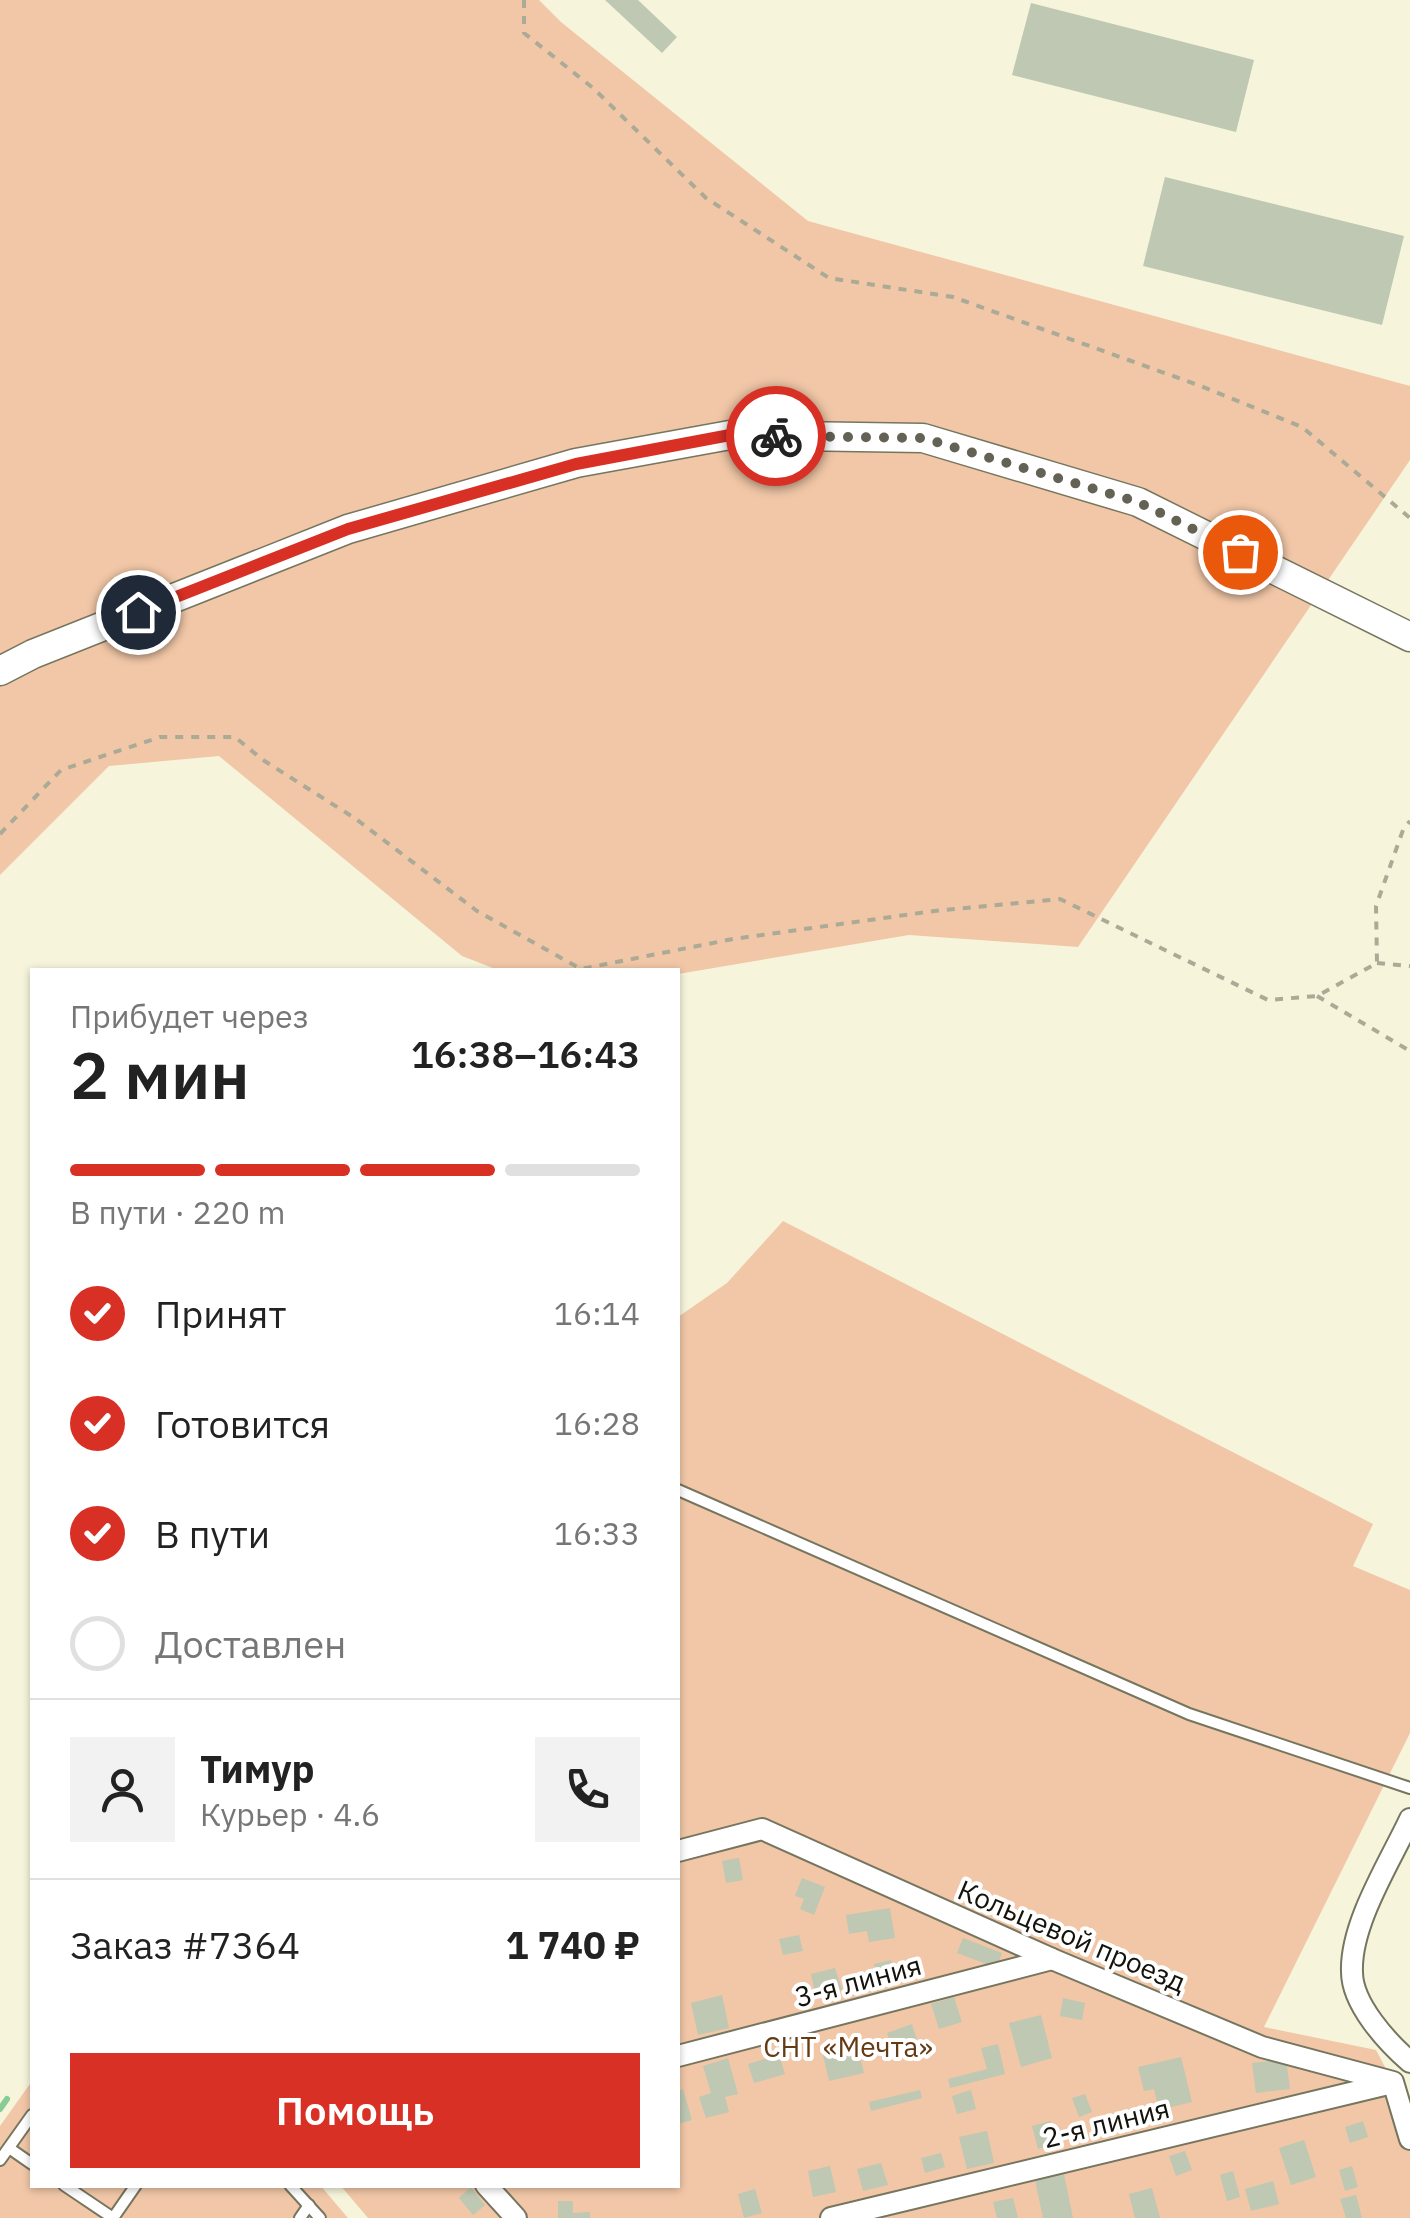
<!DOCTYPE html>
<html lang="ru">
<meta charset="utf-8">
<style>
body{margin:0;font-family:"IBM Plex Sans",sans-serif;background:#f2f2f2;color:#222;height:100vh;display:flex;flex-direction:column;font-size:38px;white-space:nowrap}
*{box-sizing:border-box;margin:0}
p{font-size:32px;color:#767676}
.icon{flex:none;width:55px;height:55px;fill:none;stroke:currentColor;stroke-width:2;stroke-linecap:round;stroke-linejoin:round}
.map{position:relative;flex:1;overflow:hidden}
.details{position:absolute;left:30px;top:968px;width:650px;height:1220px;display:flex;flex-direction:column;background:#fff;border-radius:0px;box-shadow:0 2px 8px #0004}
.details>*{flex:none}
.pin{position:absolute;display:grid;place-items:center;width:85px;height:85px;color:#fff;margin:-42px;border:5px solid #fff;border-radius:50%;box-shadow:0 2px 10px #0007}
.courier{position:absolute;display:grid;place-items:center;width:100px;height:100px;margin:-50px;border:8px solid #d93025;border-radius:50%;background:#fff;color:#222;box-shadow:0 2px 12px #0007}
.overview em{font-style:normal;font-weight:600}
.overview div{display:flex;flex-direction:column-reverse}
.overview{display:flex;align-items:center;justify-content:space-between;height:170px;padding:0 40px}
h1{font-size:65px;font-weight:600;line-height:75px}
.bar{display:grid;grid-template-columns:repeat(4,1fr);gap:15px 10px;align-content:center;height:120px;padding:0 40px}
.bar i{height:12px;border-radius:8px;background:#e0e0e0}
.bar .selected{background:#d93025}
.bar p{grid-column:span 4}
.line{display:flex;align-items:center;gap:25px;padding:0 40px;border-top:2px solid #e0e0e0}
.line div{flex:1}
.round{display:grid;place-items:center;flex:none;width:105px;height:105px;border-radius:0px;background:#f2f2f2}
ol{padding:0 40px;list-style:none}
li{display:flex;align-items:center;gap:30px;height:110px}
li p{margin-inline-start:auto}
li .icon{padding:10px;border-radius:50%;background:#d93025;color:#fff;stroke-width:4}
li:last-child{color:#767676}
li i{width:55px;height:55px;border:5px solid #e0e0e0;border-radius:50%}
.button{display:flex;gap:20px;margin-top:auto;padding:20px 40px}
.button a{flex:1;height:115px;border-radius:0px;background:#d93025;color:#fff;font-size:40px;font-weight:600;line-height:115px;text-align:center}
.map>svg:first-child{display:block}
.green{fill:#f1c7a7}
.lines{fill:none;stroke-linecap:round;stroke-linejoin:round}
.stream{stroke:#89cb97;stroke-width:6}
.building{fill:#bec8b2}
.lane-casing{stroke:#76755f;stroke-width:14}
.street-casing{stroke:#76755f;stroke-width:24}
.secondary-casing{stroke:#76755f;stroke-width:31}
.path{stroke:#abaa97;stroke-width:4;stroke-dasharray:8 8;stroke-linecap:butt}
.lane{stroke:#fff;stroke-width:10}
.street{stroke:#fff;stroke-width:20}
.secondary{stroke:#fff;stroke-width:28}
.done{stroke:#636254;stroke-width:10;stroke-dasharray:0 18}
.route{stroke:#d93025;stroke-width:12}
.labels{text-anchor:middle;stroke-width:8;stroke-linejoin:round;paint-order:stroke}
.street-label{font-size:28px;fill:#14130b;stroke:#fff}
.park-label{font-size:28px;fill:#653b15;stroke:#fff}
</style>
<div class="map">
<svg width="1410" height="2218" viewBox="0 0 1410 2218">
<rect width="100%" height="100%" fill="#f6f5dc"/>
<g class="green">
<path d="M0 0H539L561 22 808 221 1410 386V460L1078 947 909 935 678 974V970H498L462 956 219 756 109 766 0 875Z"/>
<path d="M783 1221 1373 1524 1353 1566 1410 1590V1733L1264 2027 1376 2050 1393 2082 1410 2139V2218H368L340 2185H678V1317L727 1283Z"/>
<path d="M32 2081V2185H320L348 2218H0V2126Z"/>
</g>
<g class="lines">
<path class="stream" d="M0 2109 7 2099"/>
</g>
<g class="building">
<path d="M605 0H638L677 37 662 53Z"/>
<path d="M1031 3 1254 60 1236 132 1012 75Z"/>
<path d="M1165 177 1404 236 1382 325 1143 266Z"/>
<path d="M739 1858 743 1880 726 1883 722 1861Z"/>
<path d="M802 1878 825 1887 814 1915 800 1909 804 1899 795 1896Z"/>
<path d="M890 1908 895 1938 869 1942 867 1931 849 1934 846 1915Z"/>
<path d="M799 1935 803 1951 783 1955 779 1939Z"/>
<path d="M963 1938 1002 1953 997 1968 957 1953Z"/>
<path d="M891 1960 895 1977 878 1981 874 1964Z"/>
<path d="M835 1968 842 1990 816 1996 811 1974Z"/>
<path d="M722 1995 729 2028 698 2035 691 2003Z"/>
<path d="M954 1997 962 2022 939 2029 931 2004Z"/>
<path d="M1063 1998 1085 2003 1082 2020 1060 2016Z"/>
<path d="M1041 2015 1052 2058 1021 2067 1009 2023Z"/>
<path d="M912 2024 918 2044 893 2052 887 2033Z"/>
<path d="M855 2037 864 2073 829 2081 821 2046Z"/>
<path d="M998 2044 1005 2074 950 2088 948 2079 987 2069 981 2048Z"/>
<path d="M779 2055 785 2074 754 2083 748 2064Z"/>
<path d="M1181 2057 1192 2102 1159 2110 1154 2089 1144 2091 1138 2067Z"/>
<path d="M728 2058 738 2094 725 2097 729 2112 706 2118 699 2097 711 2093 703 2066Z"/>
<path d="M1286 2059 1290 2089 1256 2093 1252 2063Z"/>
<path d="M683 2089 692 2120 678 2124V2091Z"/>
<path d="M920 2090 922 2098 871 2111 869 2102Z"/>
<path d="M971 2090 976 2109 957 2114 952 2096Z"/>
<path d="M1085 2094 1092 2112 1079 2117 1072 2098Z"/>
<path d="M1050 2121 1057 2143 1038 2149 1032 2126Z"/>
<path d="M1363 2121 1368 2137 1350 2143 1345 2127Z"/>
<path d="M987 2131 994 2163 967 2169 959 2137Z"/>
<path d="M1304 2140 1316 2177 1291 2185 1279 2148Z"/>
<path d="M1185 2151 1192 2170 1176 2176 1169 2156Z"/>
<path d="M941 2153 945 2167 925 2173 921 2158Z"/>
<path d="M881 2163 888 2185 863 2191 857 2169Z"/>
<path d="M830 2166 836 2192 813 2197 808 2171Z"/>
<path d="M1352 2166 1358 2187 1345 2191 1339 2170Z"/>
<path d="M1233 2171 1240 2197 1227 2201 1220 2175Z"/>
<path d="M1064 2174 1073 2218H1043L1035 2180Z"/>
<path d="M1273 2181 1279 2204 1251 2211 1245 2189Z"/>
<path d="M471 2187 485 2205 473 2215 459 2198Z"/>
<path d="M1152 2188 1160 2218H1135L1129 2194Z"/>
<path d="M755 2189 762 2213 744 2218 738 2194Z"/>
<path d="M1356 2195 1362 2218H1346L1340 2199Z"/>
<path d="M1013 2198 1018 2218H997L993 2202Z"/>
<path d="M558 2201H573V2213L590 2212V2218H558Z"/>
</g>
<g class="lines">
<defs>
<g id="lane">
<path d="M678 1490 1189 1714 1410 1788"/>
<path d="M9 2148 32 2164"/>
<path d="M0 2160 32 2115"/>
<path d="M64 2185 113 2218"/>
<path d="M290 2185 320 2218"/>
<path d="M113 2218 136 2185"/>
<path d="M300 2218 309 2205"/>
</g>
<g id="street">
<path d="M1410 1819C1390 1862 1350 1924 1352 1972 1352 2004 1387 2042 1410 2062"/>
<path d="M678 1851 762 1829 1052 1959 1262 2047 1393 2082 1410 2139"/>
<path d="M678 2056 1052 1959"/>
<path d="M486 2185 516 2218"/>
<path d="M831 2218 1388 2084"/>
</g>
<path id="secondary" d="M0 671 33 654 348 529 576 463 730 435 923 438 1138 502 1410 637"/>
</defs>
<use href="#lane" class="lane-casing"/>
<use href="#street" class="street-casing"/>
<use href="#secondary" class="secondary-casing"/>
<g class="path">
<path d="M524 0V33L593 88 706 198 829 278 953 297 1198 385 1302 427 1410 518"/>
<path d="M0 834 61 770 160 737H235L263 760 356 819 477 911 581 969 733 939 934 911 1060 899 1268 1000 1317 996 1377 963 1376 906 1403 830 1410 821"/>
<path d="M1377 963 1410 966"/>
<path d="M1317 996 1410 1051"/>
</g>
<use href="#lane" class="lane"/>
<use href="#street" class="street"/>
<use href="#secondary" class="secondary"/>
</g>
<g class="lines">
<path class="done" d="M776 436 923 438 1138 502 1240 552"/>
<path class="route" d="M138 612 348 529 576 464 730 435 776 436"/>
</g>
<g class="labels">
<g class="street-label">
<text transform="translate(1072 1936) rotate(23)" y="10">Кольцевой проезд</text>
<text transform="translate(858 1981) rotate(-15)" y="10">3-я линия</text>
<text transform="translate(1106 2123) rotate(-14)" y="10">2-я линия</text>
</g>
<g class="park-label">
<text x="848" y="2057">СНТ «Мечта»</text>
</g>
</g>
</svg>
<div class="pin" style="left:1240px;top:552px;background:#ea580c"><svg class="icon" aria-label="bag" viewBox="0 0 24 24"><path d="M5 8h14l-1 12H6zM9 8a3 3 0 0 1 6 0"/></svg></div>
<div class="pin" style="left:138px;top:612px;background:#1f2937"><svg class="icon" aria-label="home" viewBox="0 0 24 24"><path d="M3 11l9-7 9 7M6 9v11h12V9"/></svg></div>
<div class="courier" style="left:776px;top:436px"><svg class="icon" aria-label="bike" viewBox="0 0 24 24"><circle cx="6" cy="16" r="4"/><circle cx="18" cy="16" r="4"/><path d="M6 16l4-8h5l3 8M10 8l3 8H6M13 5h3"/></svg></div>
<section class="details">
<div class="overview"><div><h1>2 мин</h1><p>Прибудет через</p></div><em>16:38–16:43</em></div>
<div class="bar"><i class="selected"></i><i class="selected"></i><i class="selected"></i><i></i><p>В пути · 220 m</p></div>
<ol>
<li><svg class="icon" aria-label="check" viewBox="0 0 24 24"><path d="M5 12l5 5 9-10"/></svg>Принят<p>16:14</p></li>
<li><svg class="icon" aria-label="check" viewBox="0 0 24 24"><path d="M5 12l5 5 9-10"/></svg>Готовится<p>16:28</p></li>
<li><svg class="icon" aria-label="check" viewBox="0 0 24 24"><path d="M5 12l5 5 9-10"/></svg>В пути<p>16:33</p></li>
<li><i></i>Доставлен</li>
</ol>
<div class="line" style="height:180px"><a class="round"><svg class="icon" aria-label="person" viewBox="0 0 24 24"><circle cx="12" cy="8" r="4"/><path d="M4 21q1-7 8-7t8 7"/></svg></a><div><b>Тимур</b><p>Курьер · 4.6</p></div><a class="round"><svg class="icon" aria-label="phone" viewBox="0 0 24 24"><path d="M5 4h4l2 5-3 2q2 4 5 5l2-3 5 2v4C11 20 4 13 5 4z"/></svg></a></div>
<div class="line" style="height:130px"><div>Заказ #7364</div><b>1 740 ₽</b></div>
<div class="button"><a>Помощь</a></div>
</section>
</div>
